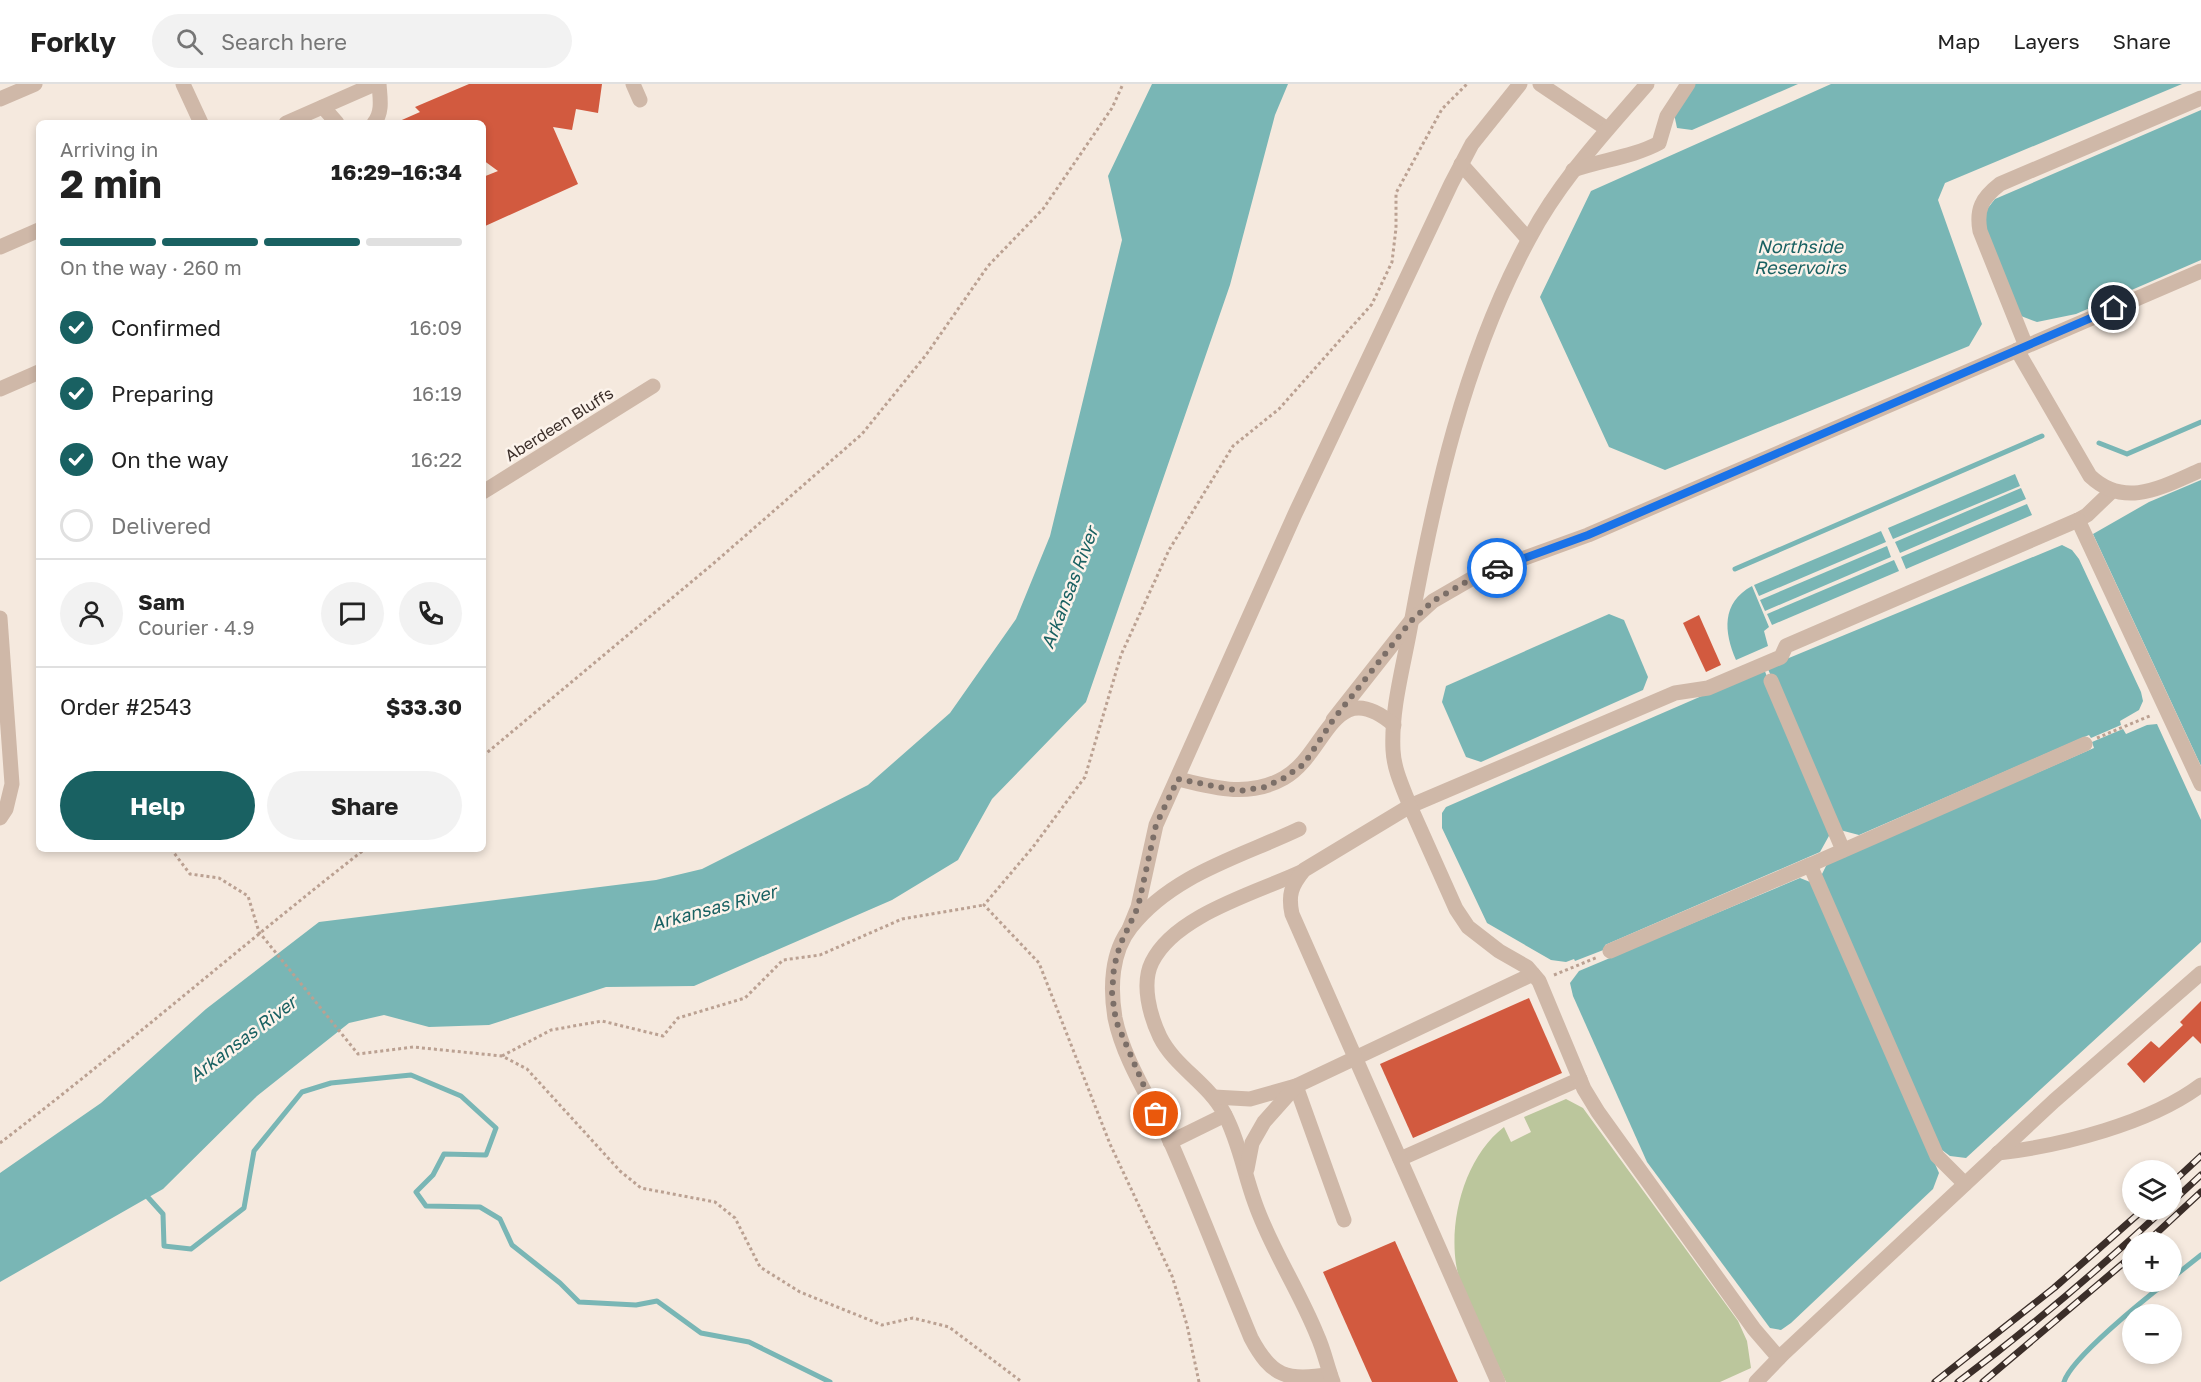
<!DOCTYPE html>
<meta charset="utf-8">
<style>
body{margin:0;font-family:"Golos Text",sans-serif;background:#f2f2f2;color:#222;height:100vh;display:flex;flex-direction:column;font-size:22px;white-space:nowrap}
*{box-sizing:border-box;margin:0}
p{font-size:20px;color:#767676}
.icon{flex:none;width:33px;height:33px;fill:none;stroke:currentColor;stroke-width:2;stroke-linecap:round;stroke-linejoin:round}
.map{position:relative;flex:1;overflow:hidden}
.details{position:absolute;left:36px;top:36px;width:450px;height:732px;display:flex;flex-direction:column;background:#fff;border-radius:9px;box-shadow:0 3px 9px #0003}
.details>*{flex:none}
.buttons{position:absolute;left:2122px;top:1076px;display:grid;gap:12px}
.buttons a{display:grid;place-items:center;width:60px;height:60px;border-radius:50%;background:#fff;box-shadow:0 3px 9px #0003;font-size:30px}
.pin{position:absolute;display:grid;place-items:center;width:51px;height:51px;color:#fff;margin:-26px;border:3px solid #fff;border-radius:50%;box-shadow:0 2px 6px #0007}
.courier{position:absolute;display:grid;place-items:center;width:60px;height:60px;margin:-30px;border:4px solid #1a73e8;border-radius:50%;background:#fff;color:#222;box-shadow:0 2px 8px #0007}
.summary em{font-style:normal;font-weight:700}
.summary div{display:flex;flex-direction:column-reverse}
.summary{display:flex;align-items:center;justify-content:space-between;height:102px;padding:0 24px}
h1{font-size:39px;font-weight:700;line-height:45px}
.bar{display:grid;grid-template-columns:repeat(4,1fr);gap:9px 6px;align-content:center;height:72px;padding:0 24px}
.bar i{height:8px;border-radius:4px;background:#e0e0e0}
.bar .current{background:#196162}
.bar p{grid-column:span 4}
.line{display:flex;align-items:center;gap:15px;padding:0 24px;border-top:2px solid #e0e0e0}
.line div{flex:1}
.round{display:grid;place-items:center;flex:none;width:63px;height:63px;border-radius:32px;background:#f2f2f2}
ol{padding:0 24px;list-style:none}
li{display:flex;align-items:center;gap:18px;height:66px}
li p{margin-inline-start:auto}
li .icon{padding:6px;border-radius:50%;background:#196162;color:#fff;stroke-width:4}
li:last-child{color:#767676}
li i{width:33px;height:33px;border:3px solid #e0e0e0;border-radius:50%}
.primary-button{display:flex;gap:12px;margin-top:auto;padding:12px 24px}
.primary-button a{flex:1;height:69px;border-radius:36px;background:#196162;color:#fff;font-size:24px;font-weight:700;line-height:69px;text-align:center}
.primary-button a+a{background:#f2f2f2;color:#222}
header{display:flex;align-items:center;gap:36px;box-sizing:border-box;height:84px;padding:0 30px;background:#fff;border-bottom:2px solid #e0e0e0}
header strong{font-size:28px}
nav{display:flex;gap:33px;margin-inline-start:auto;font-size:21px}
.search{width:420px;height:54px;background:#f2f2f2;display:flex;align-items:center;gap:15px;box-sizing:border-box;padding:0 21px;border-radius:33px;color:#767676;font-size:22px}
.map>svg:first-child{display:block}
.green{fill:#bbc69c}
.water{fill:#79b6b5}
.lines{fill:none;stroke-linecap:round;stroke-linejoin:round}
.stream{stroke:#79b6b5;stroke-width:5}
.building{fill:#d25a3f}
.path{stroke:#bba192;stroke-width:3;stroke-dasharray:3 3;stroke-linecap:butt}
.minor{stroke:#cfb8a8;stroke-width:15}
.rail-casing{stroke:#3b2e29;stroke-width:7}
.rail{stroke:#fcf3eb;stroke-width:4.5;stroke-dasharray:14;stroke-linecap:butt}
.done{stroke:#7c6f68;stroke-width:6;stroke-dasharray:0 10.8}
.route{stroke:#1a73e8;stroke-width:8}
.labels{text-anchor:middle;stroke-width:5;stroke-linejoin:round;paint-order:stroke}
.street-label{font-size:16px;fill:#3b2e29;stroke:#fcf3eb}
.water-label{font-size:18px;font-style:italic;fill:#196162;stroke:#fcf3eb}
</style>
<header>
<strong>Forkly</strong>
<div class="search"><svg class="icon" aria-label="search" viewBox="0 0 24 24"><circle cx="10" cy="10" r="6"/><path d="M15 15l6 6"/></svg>Search here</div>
<nav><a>Map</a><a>Layers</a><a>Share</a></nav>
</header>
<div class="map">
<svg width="2201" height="1298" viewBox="0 0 2201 1298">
<rect width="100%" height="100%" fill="#f5e9de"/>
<path class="green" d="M1566 1015 1583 1024 1738 1237 1747 1257 1751 1284 1720 1298H1506C1492 1267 1460 1210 1456 1180 1449 1133 1466 1072 1504 1043L1511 1058 1531 1048 1524 1033Z"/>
<g class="water">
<path d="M1152 0H1288L1275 31 1230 201 1086 618 992 715 958 776 892 816 694 902 606 903 489 941 429 943 384 931 349 939 257 1012 163 1105 0 1198V1089L101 1019 206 925 319 838 656 796 702 785 868 701 950 629 1016 535 1050 452 1122 156 1108 92Z"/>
<path d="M1692 0H1798L1692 46 1677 44 1673 25Z"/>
<path d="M1831 0H2182L1945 99 1938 116 1982 240 1969 262 1665 386 1609 363 1540 213 1591 107Z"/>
<path d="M2201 26V176L2076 230 2037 238 2021 232 1985 144 1984 129 1995 115Z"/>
<path d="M2015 390 2020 402 1893 455 1888 444Z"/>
<path d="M2201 396V682L2093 450 2149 418Z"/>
<path d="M2021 404 2026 415 1900 469 1895 458Z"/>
<path d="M2027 420 2032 431 1906 485 1901 473Z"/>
<path d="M1881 447 1886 458 1759 512 1754 501Z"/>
<path d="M2062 461 2072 466 2079 475 2141 608 2143 617 2139 626 2120 637 2121 641 2091 654 2089 651 1859 751 1840 746 1767 583Z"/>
<path d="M1887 462 1891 473 1765 527 1760 516Z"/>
<path d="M1894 476 1899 487 1772 541 1767 530Z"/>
<path d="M1752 502 1769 543 1764 547 1768 562 1736 576C1724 548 1721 519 1752 502Z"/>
<path d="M1609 530 1624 536 1648 593 1643 606 1481 678 1466 673 1442 618 1446 602Z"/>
<path d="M1764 585 1830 750 1820 768 1605 861 1606 865 1575 877 1574 875 1566 878 1551 876 1487 839 1442 744V729L1446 723Z"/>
<path d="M2157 640 2201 736V858L1966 1074 1950 1072 1938 1063 1821 792 1827 780 2094 664 2092 658 2123 645 2126 650 2147 641Z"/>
<path d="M1800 794 1810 798 1816 808 1939 1089 1933 1105 1791 1239 1781 1246 1770 1244 1647 1078 1573 912 1570 899 1579 887Z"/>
</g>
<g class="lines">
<g class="stream">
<path d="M2099 359 2127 370 2201 338"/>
<path d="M1735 485 2042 352"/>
<path d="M145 1110 163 1130 164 1162 191 1165 244 1124 254 1067 302 1008 331 999 411 991 461 1012 496 1044 486 1071 444 1070 433 1091 416 1108 426 1122 480 1123 500 1135 512 1161 560 1199 579 1218 636 1221 657 1217 701 1249 749 1258 830 1298"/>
<path d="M2172 1194 2201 1171"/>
<path d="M2064 1298C2071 1274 2146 1214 2168 1197"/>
</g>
</g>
<g class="building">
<path d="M469 0H602L598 29 576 25 572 46 553 43 578 100 483 143V93L498 87 483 76V39H395L420 28 415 23Z"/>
<path d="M1699 531 1721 581 1706 588 1683 539Z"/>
<path d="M1529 914 1562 989 1413 1054 1380 980Z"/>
<path d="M2201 917V960L2193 952 2144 999 2127 980 2151 957 2159 964 2183 941 2180 938Z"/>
<path d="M1395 1157 1458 1298H1372L1323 1188Z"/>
</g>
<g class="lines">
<g class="path">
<path d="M2097 654 2152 631"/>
<path d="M483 672 714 479 862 350 926 271 988 182 1043 125 1112 24 1123 0"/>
<path d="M171 765 190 790 219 794 248 812 259 848 358 970 413 963 502 972 527 985 620 1087 641 1104 715 1118 735 1134 760 1183 800 1208 882 1241 913 1234 949 1243 1022 1298"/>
<path d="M1554 891 1598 873"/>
<path d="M502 972 551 946 602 937 663 952 678 934 745 914 783 876 820 871 902 835 984 821"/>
<path d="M0 1059C124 964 242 861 365 765"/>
<path d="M1199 1298 1187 1241 1172 1192 1110 1060 1039 879 984 821 1033 763 1085 693 1121 571 1169 466 1233 362 1279 325 1372 220 1392 178 1396 144V109L1442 25 1467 0"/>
</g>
<g class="minor">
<path d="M183 0 201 39"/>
<path d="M633 0 640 16"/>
<path d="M1540 0 1607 45"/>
<path d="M1647 0C1604 50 1560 96 1529 155 1464 275 1434 412 1410 545 1403 584 1391 626 1393 666 1394 686 1403 704 1410 722L1675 609 1708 604 1781 573 1786 562 2078 436 2087 431 2112 407"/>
<path d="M0 15 35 0"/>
<path d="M323 23 337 39"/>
<path d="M286 39 375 0"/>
<path d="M374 39C383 28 380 14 379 0"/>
<path d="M1461 80 1528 155"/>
<path d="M1573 86C1601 76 1633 73 1659 59L1667 32 1688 0"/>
<path d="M0 163 39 146"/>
<path d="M2026 262 1980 147C1976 125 1982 114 2000 100L2201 14"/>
<path d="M2017 266 2090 392C2125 425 2162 403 2201 386"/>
<path d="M0 305 39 288"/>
<path d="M483 408 653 302"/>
<path d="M2078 436 2201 700"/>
<path d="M0 534 12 700 6 725 0 734"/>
<path d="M1771 597 1843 766"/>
<path d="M1333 636 1411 537 1433 517 1478 491 1588 451 2201 187"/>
<path d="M1178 695C1214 704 1249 714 1284 694 1327 670 1333 589 1394 641"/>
<path d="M1299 745C1240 773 1173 790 1131 843 1111 868 1110 904 1115 934 1124 978 1153 1019 1171 1059 1199 1123 1224 1189 1251 1254 1271 1292 1287 1298 1330 1290"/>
<path d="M1810 781 2085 660"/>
<path d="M1301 788C1256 809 1175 831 1152 878 1141 900 1150 932 1160 953 1175 983 1208 999 1224 1029 1239 1057 1244 1089 1255 1119 1271 1165 1299 1206 1317 1251 1324 1266 1327 1282 1333 1298"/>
<path d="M1129 845 1138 823 1156 741 1295 430 1451 100 1472 60 1520 0"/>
<path d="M1610 867 1810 781 1937 1072 1965 1100"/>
<path d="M1214 1013 1250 1015 1296 1002 1344 1136"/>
<path d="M1170 1058 1225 1031"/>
<path d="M1998 1069C2061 1062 2151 1039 2201 1001"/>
<path d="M1400 1075 1580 995"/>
<path d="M1247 1085 1252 1059 1264 1038 1296 1002 1533 890"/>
<path d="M1498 1298 1292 830C1288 811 1291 802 1304 786L1410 722 1456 825 1468 843 1499 867 1527 883 1539 897 1584 1005 1598 1028 1754 1245 1779 1274"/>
<path d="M1756 1298 1783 1270 2054 1017 2201 889"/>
</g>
<defs>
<g id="rail">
<path d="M2172 1099 2201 1072"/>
<path d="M2172 1118 2201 1091"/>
<path d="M2147 1158 2201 1108"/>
<path d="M1935 1298 2054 1204 2144 1125"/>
<path d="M1958 1298C2030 1244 2098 1186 2164 1125"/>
<path d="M1983 1298 2133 1171"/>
</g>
</defs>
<use href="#rail" class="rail-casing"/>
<use href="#rail" class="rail"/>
</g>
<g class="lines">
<path class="done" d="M1156 1030 1116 937 1112 910 1114 883 1120 861 1138 823 1156 741 1178 695 1239 707 1265 703 1284 694 1304 680 1333 636 1411 537 1433 517 1478 491 1497 484"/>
<path class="route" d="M1497 484 1588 451 2114 224"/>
</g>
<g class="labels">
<g class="street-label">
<text transform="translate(559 340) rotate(-32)" y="6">Aberdeen Bluffs</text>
</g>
<g class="water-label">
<text x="1800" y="169">Northside<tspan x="1800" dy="21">Reservoirs</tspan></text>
<text transform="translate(1070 504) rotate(-69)" y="6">Arkansas River</text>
<text transform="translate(714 824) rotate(-15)" y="6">Arkansas River</text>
<text transform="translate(243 955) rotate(-37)" y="6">Arkansas River</text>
</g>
</g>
</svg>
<div class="buttons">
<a><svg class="icon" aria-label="layers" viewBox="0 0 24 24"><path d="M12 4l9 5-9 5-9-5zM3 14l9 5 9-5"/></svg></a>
<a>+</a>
<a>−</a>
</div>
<div class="pin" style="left:1156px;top:1030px;background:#ea580c"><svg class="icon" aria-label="bag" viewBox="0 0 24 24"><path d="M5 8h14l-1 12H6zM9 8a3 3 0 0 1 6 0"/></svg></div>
<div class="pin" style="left:2114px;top:224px;background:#1f2937"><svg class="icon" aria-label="home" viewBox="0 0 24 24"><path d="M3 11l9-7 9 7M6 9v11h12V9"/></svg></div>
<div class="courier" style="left:1497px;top:484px"><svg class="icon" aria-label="car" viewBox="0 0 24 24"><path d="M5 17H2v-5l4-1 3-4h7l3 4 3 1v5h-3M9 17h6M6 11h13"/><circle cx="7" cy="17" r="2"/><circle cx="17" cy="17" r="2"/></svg></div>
<section class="details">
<div class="summary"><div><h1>2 min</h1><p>Arriving in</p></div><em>16:29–16:34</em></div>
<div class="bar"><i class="current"></i><i class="current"></i><i class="current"></i><i></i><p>On the way · 260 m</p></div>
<ol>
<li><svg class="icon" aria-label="check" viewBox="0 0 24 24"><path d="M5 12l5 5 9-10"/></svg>Confirmed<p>16:09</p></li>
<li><svg class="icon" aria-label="check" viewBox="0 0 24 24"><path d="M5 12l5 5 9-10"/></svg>Preparing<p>16:19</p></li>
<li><svg class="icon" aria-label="check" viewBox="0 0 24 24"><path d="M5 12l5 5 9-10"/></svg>On the way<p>16:22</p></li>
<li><i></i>Delivered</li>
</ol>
<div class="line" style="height:108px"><a class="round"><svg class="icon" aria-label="person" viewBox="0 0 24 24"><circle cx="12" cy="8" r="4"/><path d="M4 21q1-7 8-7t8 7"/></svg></a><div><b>Sam</b><p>Courier · 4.9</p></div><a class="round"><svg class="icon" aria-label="chat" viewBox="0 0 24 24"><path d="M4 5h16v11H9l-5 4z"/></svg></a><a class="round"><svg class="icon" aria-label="phone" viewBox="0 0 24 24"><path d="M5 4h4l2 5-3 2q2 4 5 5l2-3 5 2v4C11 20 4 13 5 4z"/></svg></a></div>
<div class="line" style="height:78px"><div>Order #2543</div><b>$33.30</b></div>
<div class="primary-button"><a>Help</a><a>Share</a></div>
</section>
</div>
